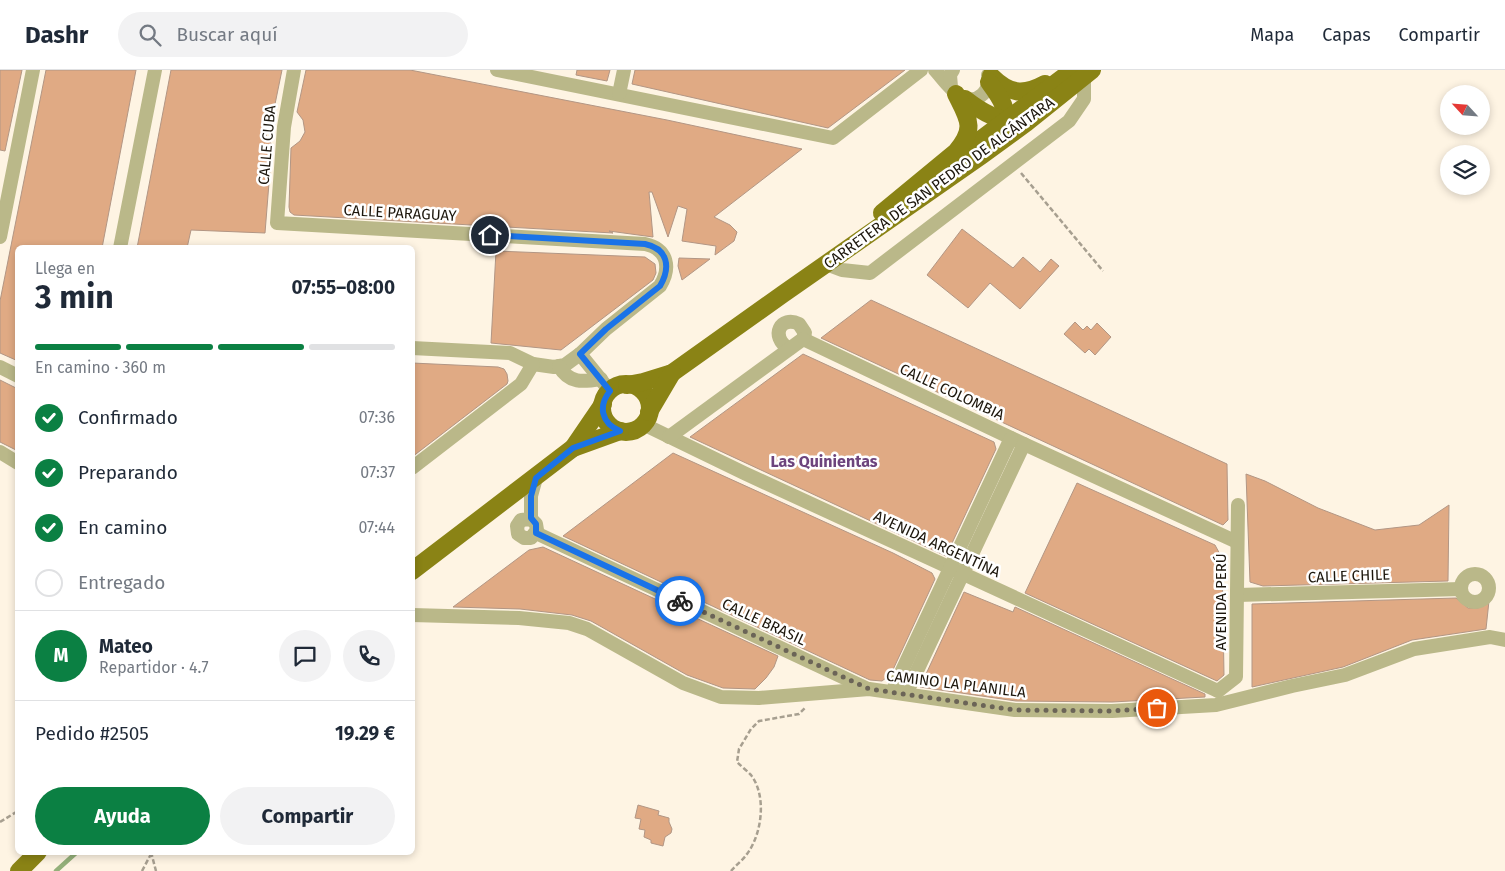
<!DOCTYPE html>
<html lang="es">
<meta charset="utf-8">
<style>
body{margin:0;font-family:"Fira Sans",sans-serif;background:#f2f2f3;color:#1f2937;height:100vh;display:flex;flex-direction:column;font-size:19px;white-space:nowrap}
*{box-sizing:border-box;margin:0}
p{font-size:16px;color:#747a83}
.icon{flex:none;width:28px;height:28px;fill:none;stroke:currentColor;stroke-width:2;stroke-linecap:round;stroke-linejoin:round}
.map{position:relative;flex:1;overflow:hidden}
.drawer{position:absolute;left:15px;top:175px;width:400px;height:610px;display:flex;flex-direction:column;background:#fff;border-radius:8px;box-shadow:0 2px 8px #0003}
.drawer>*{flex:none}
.needle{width:32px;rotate:296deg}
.fabs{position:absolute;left:1440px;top:15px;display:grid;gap:10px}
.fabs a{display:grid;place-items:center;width:50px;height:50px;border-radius:50%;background:#fff;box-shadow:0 2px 8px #0003;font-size:25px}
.pin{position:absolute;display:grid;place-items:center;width:42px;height:42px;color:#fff;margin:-21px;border:2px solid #fff;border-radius:50%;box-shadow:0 1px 5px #0007}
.courier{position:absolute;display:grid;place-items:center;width:50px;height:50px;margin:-25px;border:4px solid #1a73e8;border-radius:50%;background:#fff;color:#222;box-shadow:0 1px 6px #0007}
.overview em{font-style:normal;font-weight:700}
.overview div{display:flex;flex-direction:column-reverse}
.overview{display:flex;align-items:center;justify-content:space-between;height:85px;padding:0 20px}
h1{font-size:32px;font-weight:700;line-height:38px}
.bar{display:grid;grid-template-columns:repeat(4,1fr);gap:8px 5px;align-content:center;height:60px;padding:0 20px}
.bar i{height:6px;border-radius:4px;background:#e0e1e3}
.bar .current{background:#0b8043}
.bar p{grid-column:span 4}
.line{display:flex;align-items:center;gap:12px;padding:0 20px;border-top:1px solid #e0e1e3}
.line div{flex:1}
.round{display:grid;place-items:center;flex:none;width:52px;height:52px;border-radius:26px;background:#f2f2f3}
ol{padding:0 20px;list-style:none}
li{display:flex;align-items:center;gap:15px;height:55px}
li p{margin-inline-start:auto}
li .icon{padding:5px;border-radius:50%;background:#0b8043;color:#fff;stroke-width:4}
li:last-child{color:#747a83}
li i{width:28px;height:28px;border:2px solid #e0e1e3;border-radius:50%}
.primary-button{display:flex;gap:10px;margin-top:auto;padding:10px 20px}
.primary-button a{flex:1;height:58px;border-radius:30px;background:#0b8043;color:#fff;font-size:20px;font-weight:700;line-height:58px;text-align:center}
.primary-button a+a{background:#f2f2f3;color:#1f2937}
header{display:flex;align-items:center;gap:30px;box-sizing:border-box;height:70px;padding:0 25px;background:#fff;border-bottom:1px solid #e0e1e3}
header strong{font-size:24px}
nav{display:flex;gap:28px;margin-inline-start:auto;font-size:18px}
.search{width:350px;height:45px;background:#f2f2f3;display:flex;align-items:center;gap:12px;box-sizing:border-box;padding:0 18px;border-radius:28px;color:#747a83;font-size:19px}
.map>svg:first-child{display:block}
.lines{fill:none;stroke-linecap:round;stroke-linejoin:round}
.stream{stroke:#94b07a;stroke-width:4.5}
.building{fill:#e0aa84;stroke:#b29684}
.path{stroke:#a79f90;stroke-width:2.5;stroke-dasharray:5 2.5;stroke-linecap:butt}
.minor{stroke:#bab889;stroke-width:14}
.major{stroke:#8a8315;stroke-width:18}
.done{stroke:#6b6457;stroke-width:5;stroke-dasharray:0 9}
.route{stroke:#1a73e8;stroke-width:6}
.labels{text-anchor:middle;stroke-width:5;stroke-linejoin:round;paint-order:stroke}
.street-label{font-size:15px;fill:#1c160c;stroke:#fff}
.neighbourhood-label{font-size:16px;font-weight:bold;fill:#6d447d;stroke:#fff}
</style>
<header>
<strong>Dashr</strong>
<div class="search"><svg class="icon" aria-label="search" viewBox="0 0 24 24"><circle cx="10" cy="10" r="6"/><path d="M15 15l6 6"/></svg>Buscar aquí</div>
<nav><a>Mapa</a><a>Capas</a><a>Compartir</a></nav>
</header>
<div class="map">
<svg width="1505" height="801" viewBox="0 0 1505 801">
<rect width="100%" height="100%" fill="#fef4e3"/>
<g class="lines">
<path class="stream" d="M56 801 77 782"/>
</g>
<g class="building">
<path d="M0 0H22L5 81 0 80Z"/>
<path d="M46 0H136L102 178H18V291L0 283V231Z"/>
<path d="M171 0H282L274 39 264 58 267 68 272 75 265 163 191 160 187 178H137Z"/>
<path d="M306 0H410L667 50 802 79 714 147 730 155 737 162 734 171 715 185 716 176 682 171 687 139 678 136 668 167 652 122H649L653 167 609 161 613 163 294 145 290 142 289 137 291 78 300 71 305 62 303 50 297 42Z"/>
<path d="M577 0H610L607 11 576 5Z"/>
<path d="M635 0H905L828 58 632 14Z"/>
<path d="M962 159 1013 198 1023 187 1040 202 1051 189 1059 196 1020 239 990 213 968 238 927 205Z"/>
<path d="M496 181 645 187 655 194 656 203 653 210 561 280 491 273Z"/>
<path d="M679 188 710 189 682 210 678 196Z"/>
<path d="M871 230 1227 394 1228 450 1223 455 821 268Z"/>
<path d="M1075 252 1083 260 1087 256 1091 260 1097 253 1111 267 1095 285 1089 279 1085 283 1064 264Z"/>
<path d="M803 284 994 372 996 379 946 486 690 367Z"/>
<path d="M412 293 498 297 504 299 507 304 508 311 507 314 412 387Z"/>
<path d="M0 310 18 319V381L0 372Z"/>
<path d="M673 383 893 483 932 503 935 509 891 604 882 611 870 610 563 466Z"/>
<path d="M1246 404 1265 411 1318 438 1375 460 1419 455 1449 435 1448 511 1263 516 1250 512Z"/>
<path d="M1077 413 1215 475 1222 488 1224 605 1217 611 1025 523Z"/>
<path d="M543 477 778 586 774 597 766 608 755 619 723 618 687 605 591 551 572 545 520 539 453 537 529 480Z"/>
<path d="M964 522 1013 542 1015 537 1205 624V627L1112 632 1016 631 920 617Z"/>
<path d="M1456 528 1468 538H1478L1489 531 1486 559 1412 570 1343 597 1252 617V534Z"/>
<path d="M638 735 659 741 658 745 669 748V752L672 759 671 763 665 767 663 776 651 773V770L644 767 645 760 639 759 641 749 635 748Z"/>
</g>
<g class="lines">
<g class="path">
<path d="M1021 103 1103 201"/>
<path d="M0 752 18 741"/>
<path d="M151 782 156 801"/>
<path d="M142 801 151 784"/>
<path d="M731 801C736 795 743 790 747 784 762 764 767 726 751 705 747 701 741 696 737 692L739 679 751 659 759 651 799 644 805 638"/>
</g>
<g class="minor">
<path d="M294 0 284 57 277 153 645 174C668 179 671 198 660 216L606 259 580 284 565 295 554 297 533 294 510 283 412 278"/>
<path d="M497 0 833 68 921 0"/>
<path d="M935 0C946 12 964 42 983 24 988 19 989 12 988 5"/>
<path d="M951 17 950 5 953 0"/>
<path d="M619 24 624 0"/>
<path d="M0 167 33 0"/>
<path d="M120 178 155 0"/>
<path d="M826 194 842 200 870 203 1069 51 1084 29V7"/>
<path d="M803 269 1024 374 1237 472"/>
<path d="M789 279C769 266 781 245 799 254L805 263 803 269"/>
<path d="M580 284 610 321"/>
<path d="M559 296C569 314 583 312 601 309"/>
<path d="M0 297 18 306"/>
<path d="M643 354 744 403 1218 621"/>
<path d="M669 367 803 269"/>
<path d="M0 382 18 393"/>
<path d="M412 398 521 314 533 294"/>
<path d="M531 449 521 450 517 456 518 464 524 468H531L537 460 536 454 531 449V426L536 408"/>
<path d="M536 463 868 619"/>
<circle cx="1475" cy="518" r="14"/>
<path d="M1238 525 1461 519"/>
<path d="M412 545 519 548 569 553 587 559 683 613 721 627 759 628 869 619 1015 640 1112 641 1216 635 1292 616 1345 605 1414 579 1490 567 1505 570"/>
<path d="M1218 621 1236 607 1238 435"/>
<path d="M892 622 1011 368"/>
<path d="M906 624 1024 374"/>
</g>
<g class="major">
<path d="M991 6C1009 24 1023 26 1045 14"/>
<path d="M989 12C1000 27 1011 41 1002 59"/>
<path d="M965 29C979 40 996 51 1014 51"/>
<path d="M943 98 1073 0"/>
<path d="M882 143 956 82C976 58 969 50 956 24"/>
<circle cx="626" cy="338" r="24"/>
<path d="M627 315 643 312 672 303 783 224 982 85 1026 53 1092 0"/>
<path d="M649 342 672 303"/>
<path d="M573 378 620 361"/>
<path d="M412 501 573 378 603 334"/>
<path d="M19 801 38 782"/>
</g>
</g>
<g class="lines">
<path class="done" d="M680 531 869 619 1015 640 1112 641 1157 638"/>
<path class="route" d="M490 165 645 174C668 179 671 197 660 216L606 259 580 284 610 321C598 336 601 353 620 361L573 378 536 408 531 426V448L536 454V463L680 531"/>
</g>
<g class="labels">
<g class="street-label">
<text transform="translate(267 75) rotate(-85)" y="5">CALLE CUBA</text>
<text transform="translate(939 113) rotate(-36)" y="5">CARRETERA DE SAN PEDRO DE ALCÁNTARA</text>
<text transform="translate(400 143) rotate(3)" y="5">CALLE PARAGUAY</text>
<text transform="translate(952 322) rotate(25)" y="5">CALLE COLOMBIA</text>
<text transform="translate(937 474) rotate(25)" y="5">AVENIDA ARGENTÍNA</text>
<text transform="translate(1349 506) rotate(-2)" y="5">CALLE CHILE</text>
<text transform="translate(1221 532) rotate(-90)" y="5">AVENIDA PERÚ</text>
<text transform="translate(764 552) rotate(25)" y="5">CALLE BRASIL</text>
<text transform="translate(956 614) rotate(7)" y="5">CAMINO LA PLANILLA</text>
</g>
<g class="neighbourhood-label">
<text x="824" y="397">Las Quinientas</text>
</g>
</g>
</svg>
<div class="fabs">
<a><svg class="needle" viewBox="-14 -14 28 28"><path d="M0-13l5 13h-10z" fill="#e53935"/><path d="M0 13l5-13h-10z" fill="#747a83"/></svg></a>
<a><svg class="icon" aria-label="layers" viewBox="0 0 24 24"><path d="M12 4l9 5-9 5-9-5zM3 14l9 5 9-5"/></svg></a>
</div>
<div class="pin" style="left:1157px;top:638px;background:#ea580c"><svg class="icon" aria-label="bag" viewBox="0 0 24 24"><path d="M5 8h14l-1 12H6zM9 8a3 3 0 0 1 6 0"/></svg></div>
<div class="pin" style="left:490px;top:165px;background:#1f2937"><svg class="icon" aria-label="home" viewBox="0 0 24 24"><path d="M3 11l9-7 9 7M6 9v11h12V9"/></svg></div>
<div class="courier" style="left:680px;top:531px"><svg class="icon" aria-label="bike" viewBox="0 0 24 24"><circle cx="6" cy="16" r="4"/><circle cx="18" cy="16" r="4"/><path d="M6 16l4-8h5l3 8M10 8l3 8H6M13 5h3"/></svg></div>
<section class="drawer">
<div class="overview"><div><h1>3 min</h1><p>Llega en</p></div><em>07:55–08:00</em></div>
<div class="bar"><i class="current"></i><i class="current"></i><i class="current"></i><i></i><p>En camino · 360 m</p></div>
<ol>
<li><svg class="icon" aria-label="check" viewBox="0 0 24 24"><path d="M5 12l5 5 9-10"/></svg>Confirmado<p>07:36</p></li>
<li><svg class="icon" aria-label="check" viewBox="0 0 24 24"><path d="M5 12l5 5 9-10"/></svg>Preparando<p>07:37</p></li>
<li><svg class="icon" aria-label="check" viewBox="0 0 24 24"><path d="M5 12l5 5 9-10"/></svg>En camino<p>07:44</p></li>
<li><i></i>Entregado</li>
</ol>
<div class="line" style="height:90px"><b class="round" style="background:#0b8043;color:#fff">M</b><div><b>Mateo</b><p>Repartidor · 4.7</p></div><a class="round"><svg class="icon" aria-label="chat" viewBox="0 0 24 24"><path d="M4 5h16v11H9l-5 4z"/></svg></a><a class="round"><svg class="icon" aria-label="phone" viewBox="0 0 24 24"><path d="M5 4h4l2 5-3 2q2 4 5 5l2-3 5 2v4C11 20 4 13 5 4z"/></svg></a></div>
<div class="line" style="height:65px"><div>Pedido #2505</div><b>19.29 €</b></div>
<div class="primary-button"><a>Ayuda</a><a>Compartir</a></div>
</section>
</div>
